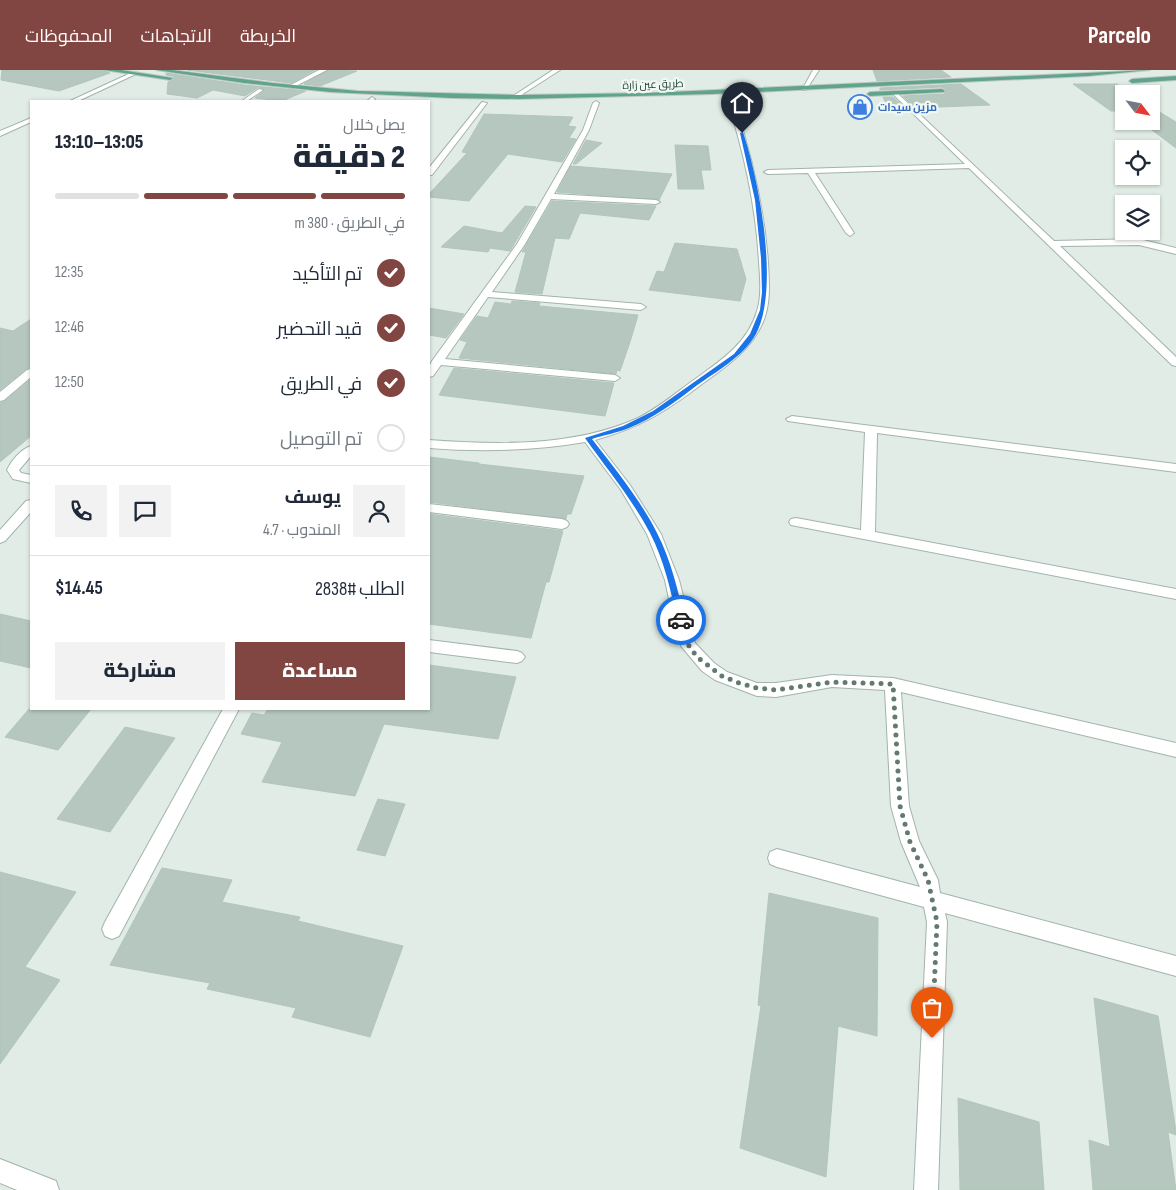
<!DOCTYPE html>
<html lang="ar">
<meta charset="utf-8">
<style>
body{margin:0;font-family:"Sofia Sans Condensed",Cairo,sans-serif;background:#f2f2f3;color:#1f2937;direction:rtl;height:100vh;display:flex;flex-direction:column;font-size:19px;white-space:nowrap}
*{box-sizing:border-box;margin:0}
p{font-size:16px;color:#747a83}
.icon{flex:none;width:28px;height:28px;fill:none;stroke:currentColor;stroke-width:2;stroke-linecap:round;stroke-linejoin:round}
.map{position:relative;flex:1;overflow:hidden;direction:ltr}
.drawer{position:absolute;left:30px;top:30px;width:400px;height:610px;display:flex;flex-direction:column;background:#fff;border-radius:0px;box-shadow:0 1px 4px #0004;direction:rtl}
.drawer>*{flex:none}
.needle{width:32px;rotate:122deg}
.controls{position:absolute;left:1115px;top:15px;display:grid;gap:10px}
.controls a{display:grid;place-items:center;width:45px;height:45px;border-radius:0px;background:#fff;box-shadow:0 1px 4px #0004;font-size:25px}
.pin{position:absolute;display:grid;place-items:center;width:42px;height:42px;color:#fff;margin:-51px -21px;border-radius:50% 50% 50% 0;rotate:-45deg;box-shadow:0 0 5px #0007}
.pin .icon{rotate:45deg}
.courier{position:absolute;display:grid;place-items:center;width:50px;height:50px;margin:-25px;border:4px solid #1a73e8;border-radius:50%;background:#fff;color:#222;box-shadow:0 1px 6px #0007}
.headline em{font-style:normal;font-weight:800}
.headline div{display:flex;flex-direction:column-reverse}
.headline{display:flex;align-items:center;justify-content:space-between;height:85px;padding:0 25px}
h1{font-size:32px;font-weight:800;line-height:38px}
.bar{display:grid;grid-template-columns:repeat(4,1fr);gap:8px 5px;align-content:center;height:60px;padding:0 25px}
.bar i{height:6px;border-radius:4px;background:#e0e1e3}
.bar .active{background:#824642}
.bar p{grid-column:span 4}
.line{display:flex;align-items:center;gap:12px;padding:0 25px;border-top:1px solid #e0e1e3}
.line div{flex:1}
.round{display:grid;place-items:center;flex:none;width:52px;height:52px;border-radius:0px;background:#f2f2f3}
ol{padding:0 25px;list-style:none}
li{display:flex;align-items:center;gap:15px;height:55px}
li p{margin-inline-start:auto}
li .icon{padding:5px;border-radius:50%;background:#824642;color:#fff;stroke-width:4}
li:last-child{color:#747a83}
li i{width:28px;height:28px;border:2px solid #e0e1e3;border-radius:50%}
.cta{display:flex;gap:10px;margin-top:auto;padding:10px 25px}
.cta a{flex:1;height:58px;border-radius:0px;background:#824642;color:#fff;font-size:20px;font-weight:800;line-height:58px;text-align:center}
.cta a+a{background:#f2f2f3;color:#1f2937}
header{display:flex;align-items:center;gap:30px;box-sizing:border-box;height:70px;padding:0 25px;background:#824642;color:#fff}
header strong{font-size:24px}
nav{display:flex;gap:28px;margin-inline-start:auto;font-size:18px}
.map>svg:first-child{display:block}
.building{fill:#b5c7be;stroke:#b2c6bc}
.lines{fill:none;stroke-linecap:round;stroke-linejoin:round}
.lane-casing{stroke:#a2b4ac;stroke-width:2}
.street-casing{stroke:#a2b4ac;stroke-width:2}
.primary-casing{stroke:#c0c9c6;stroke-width:2}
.lane{fill:#fff;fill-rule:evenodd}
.street{fill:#fff;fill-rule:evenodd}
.primary{fill:#61a48d;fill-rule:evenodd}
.route{fill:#1a73e8}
.done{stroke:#637a71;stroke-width:5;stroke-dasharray:0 9}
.labels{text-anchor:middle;stroke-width:4.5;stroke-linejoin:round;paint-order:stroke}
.far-street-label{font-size:11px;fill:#1f3d33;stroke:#f0f8f4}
.far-shop-label{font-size:11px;font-weight:bold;fill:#366cbe;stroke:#f0f8f4;text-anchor:start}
</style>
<header>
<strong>Parcelo</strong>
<nav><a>الخريطة</a><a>الاتجاهات</a><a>المحفوظات</a></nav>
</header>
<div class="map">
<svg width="1176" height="1120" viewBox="0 0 1176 1120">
<rect width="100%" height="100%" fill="#e0ece5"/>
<g class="building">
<path d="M2 0H102L110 3 59 21 1 10Z"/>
<path d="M187 0H315L291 13Z"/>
<path d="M329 0 357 1 320 16 304 14Z"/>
<path d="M873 0H941L951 7 877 11Z"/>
<path d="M166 3 244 15 306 21 282 31 255 28 265 20 259 17 245 26 213 20 197 28 167 24 168 12 175 8 173 6 166 5Z"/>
<path d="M961 14 990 35 915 38 903 26 944 24 947 21 942 17 880 20V18Z"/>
<path d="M1073 14H1117L1132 24H1124V41H1111Z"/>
<path d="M883 27H893L905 38H888Z"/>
<path d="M1151 37 1176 52V78L1140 51H1151Z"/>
<path d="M484 44 573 47 568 56 576 57 569 68 576 69 562 92 508 84 469 131 429 127V124L467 83 462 82Z"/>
<path d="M586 70 602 73 576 94H573Z"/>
<path d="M675 75 708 76 711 100H701L704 119H678Z"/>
<path d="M571 96 672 104 659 130 557 122Z"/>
<path d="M552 131 656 136 649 150 580 143 569 169 555 168 542 224 515 222 526 182H522Z"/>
<path d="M525 136 536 137 510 181 490 178 488 182 441 177 464 156 502 163 501 164Z"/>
<path d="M675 173 737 179 746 209 740 231 649 220 657 201 664 202Z"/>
<path d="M512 231 540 233 539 236 638 245 631 269 620 301 617 300 616 304 459 288 467 272 460 270 477 246 488 248 495 232 511 234Z"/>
<path d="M429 238 464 244 446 268 429 265Z"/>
<path d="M31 249V297L26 299 0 320V258L13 261Z"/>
<path d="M454 298 614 313 605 346 439 325Z"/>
<path d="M31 309V366L0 392V333L5 331Z"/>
<path d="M429 387 479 393V394L584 406 571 444H567L566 449 429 432Z"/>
<path d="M429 444 563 461 549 512H546L531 568 429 554Z"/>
<path d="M0 544 31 551V598L0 591Z"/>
<path d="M429 595 516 607 498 669 384 654 355 726 262 712 282 672 241 664 252 643 264 645 268 639H429Z"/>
<path d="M29 639H91L58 680 5 667Z"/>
<path d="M125 657 175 668 110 762 57 749Z"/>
<path d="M378 729 405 734 385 786 357 780Z"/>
<path d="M162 798 232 810 222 832 300 847 298 851 403 876 370 967 292 947 296 938 207 919 210 913 110 895Z"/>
<path d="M0 802 76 822 25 897 60 910 0 994Z"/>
<path d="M769 823 878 848 877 966 838 956 826 1107 740 1078 761 936 758 935Z"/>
<path d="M1094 928 1158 946 1176 1061V1065L1168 1062 1176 1120H1093L1089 1070 1110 1077Z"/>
<path d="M958 1028 1039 1052 1044 1120H960Z"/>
</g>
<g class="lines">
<defs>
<path id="lane" d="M259 19 263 20 247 31H242Z"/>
<g id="street">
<path d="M319 0H327L292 18 287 17Z"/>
<path d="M553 0H560L515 29 510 28Z"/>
<path d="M813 0H819L806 20H802Z"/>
<path d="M133 2 138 3 78 31H70Z"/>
<path d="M896 22 1054 171 1139 169 1176 178V184L1139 175 1060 176 1176 287V296L1172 295 969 98 815 103 854 163 850 166 846 163 808 103 768 104 764 102 768 100 965 94 894 25 893 24Z"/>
<path d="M372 27 375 29 373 31H367Z"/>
<path d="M730 27 733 29C751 82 764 136 768 192 769 213 771 233 763 252 751 280 726 297 702 314 665 342 641 357 595 370L630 415 661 464 679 510 695 573 714 593 727 602 757 613H776L832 605 893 608 1176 673V687L901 622 909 736 919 771 938 810 940 823 1176 886V906L945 843 947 852 938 1120H914L927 852 924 837 777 797 770 794 768 788 770 782 777 779 920 817 901 772 891 736 885 620 832 617 776 627 757 626 715 610 702 601 681 576 676 563 665 510 647 464 621 420 585 372C533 381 481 382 429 378V370C498 375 574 377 638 348 660 337 678 321 698 307 723 289 748 272 757 241 762 226 760 208 759 192 756 136 744 82 727 29Z"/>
<path d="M596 31 599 33 589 60 554 124 656 130 660 132 656 134 551 129 525 174 492 222 641 234 646 237 641 240 488 227 445 289 615 305 620 308 615 311 441 295 433 306 429 307V297L432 291 517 174 583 60 593 33Z"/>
<path d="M482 32 487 33 432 105H429V98Z"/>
<path d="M31 48V52L0 66V61Z"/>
<path d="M31 299V307L4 330 0 331V322L27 300Z"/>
<path d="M792 346 1176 394V402L877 363 875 462 1176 519V529L791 455 789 452 791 449 796 448 861 460 865 362 788 351 786 349Z"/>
<path d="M31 376V386L19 400 21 403 31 405V413L13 409 7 400C11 391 21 379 31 376Z"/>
<path d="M31 430V442L5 471 0 473V460L26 431Z"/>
<path d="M429 434 562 449 567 451 569 454 567 457 562 459 429 442Z"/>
<path d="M429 570 517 581 522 583 525 587 522 591 517 593 429 582Z"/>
<path d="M223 639H239L119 866 112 869 105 866 102 859 105 852Z"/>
<path d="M0 1089 56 1111 59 1120H17L0 1113Z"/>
</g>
<g id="primary">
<path d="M104 0H121L173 8 170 10Z"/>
<path d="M156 0H172L273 13 358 21 518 25 648 23 1150 0 1088 6 713 24 518 29 452 28 330 22 244 13Z"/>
<path d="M1176 6V10L1132 13 1129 11 1132 9Z"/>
<path d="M942 19 945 21 944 22 870 26 867 24 870 22Z"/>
</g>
</defs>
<use href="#lane" class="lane-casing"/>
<use href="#street" class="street-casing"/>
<use href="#primary" class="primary-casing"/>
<use href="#lane" class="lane"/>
<use href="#street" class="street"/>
<use href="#primary" class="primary"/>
</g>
<path class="route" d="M743 62C759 110 780 218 756 264 743 287 717 301 696 316 675 332 654 348 629 358 617 363 604 365 592 369 615 399 640 429 657 463 671 490 678 521 685 550L681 553 677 550C671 521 664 490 650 463 632 429 607 399 585 368L623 356 653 341 734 284 750 264 760 240 762 222 761 188 755 130 740 63Z"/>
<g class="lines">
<path class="done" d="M681 550 689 576 697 587 722 606 739 613 757 618 776 620 832 612 893 614 900 736 910 772 928 810 937 852 932 968"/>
</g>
<defs>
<symbol id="shop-ring" viewBox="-11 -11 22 22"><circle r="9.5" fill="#f0f8f4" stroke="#3f7fe0" stroke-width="1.5"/><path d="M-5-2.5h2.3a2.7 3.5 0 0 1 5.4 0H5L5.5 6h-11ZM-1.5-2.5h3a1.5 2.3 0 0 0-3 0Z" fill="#3f7fe0"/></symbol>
</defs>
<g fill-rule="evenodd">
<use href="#shop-ring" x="846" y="23" width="28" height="28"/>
</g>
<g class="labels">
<g class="far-street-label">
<text transform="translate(653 14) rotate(-2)" y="4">طريق عين زارة</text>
</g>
<g class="far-shop-label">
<text x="878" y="41">مزين سيدات</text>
</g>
</g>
</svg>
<div class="controls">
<a><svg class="needle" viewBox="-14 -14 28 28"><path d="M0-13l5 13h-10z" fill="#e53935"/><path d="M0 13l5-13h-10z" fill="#747a83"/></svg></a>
<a><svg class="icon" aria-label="locate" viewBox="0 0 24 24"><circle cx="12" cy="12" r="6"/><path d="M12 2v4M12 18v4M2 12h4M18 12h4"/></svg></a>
<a><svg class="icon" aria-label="layers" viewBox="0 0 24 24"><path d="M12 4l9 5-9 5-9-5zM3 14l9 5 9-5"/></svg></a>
</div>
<div class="pin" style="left:932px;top:968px;background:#ea580c"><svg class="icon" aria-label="bag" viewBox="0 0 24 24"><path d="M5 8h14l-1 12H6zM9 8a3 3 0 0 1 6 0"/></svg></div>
<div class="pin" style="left:742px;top:63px;background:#1f2937"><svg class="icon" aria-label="home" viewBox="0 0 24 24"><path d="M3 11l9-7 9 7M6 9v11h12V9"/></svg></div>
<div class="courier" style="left:681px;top:550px"><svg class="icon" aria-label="car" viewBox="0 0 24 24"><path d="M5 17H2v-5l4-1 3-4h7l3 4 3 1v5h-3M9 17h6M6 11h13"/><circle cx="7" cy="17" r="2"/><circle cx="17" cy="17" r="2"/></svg></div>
<section class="drawer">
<div class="headline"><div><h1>2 دقيقة</h1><p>يصل خلال</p></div><em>13:05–13:10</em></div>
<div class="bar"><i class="active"></i><i class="active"></i><i class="active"></i><i></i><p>في الطريق · 380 m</p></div>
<ol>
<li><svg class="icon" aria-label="check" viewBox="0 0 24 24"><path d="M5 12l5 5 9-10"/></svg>تم التأكيد<p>12:35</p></li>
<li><svg class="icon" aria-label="check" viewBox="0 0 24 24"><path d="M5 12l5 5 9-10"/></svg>قيد التحضير<p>12:46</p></li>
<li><svg class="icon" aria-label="check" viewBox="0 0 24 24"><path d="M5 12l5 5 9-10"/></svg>في الطريق<p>12:50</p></li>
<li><i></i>تم التوصيل</li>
</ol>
<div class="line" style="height:90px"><a class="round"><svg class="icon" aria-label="person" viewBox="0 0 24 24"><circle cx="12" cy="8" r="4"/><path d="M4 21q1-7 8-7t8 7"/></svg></a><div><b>يوسف</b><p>المندوب · 4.7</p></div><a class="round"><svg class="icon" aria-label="chat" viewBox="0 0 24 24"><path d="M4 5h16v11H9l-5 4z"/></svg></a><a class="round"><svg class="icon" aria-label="phone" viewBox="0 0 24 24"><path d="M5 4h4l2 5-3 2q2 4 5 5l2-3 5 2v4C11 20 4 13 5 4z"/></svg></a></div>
<div class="line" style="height:65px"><div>الطلب #2838</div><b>$14.45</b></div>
<div class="cta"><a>مساعدة</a><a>مشاركة</a></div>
</section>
</div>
